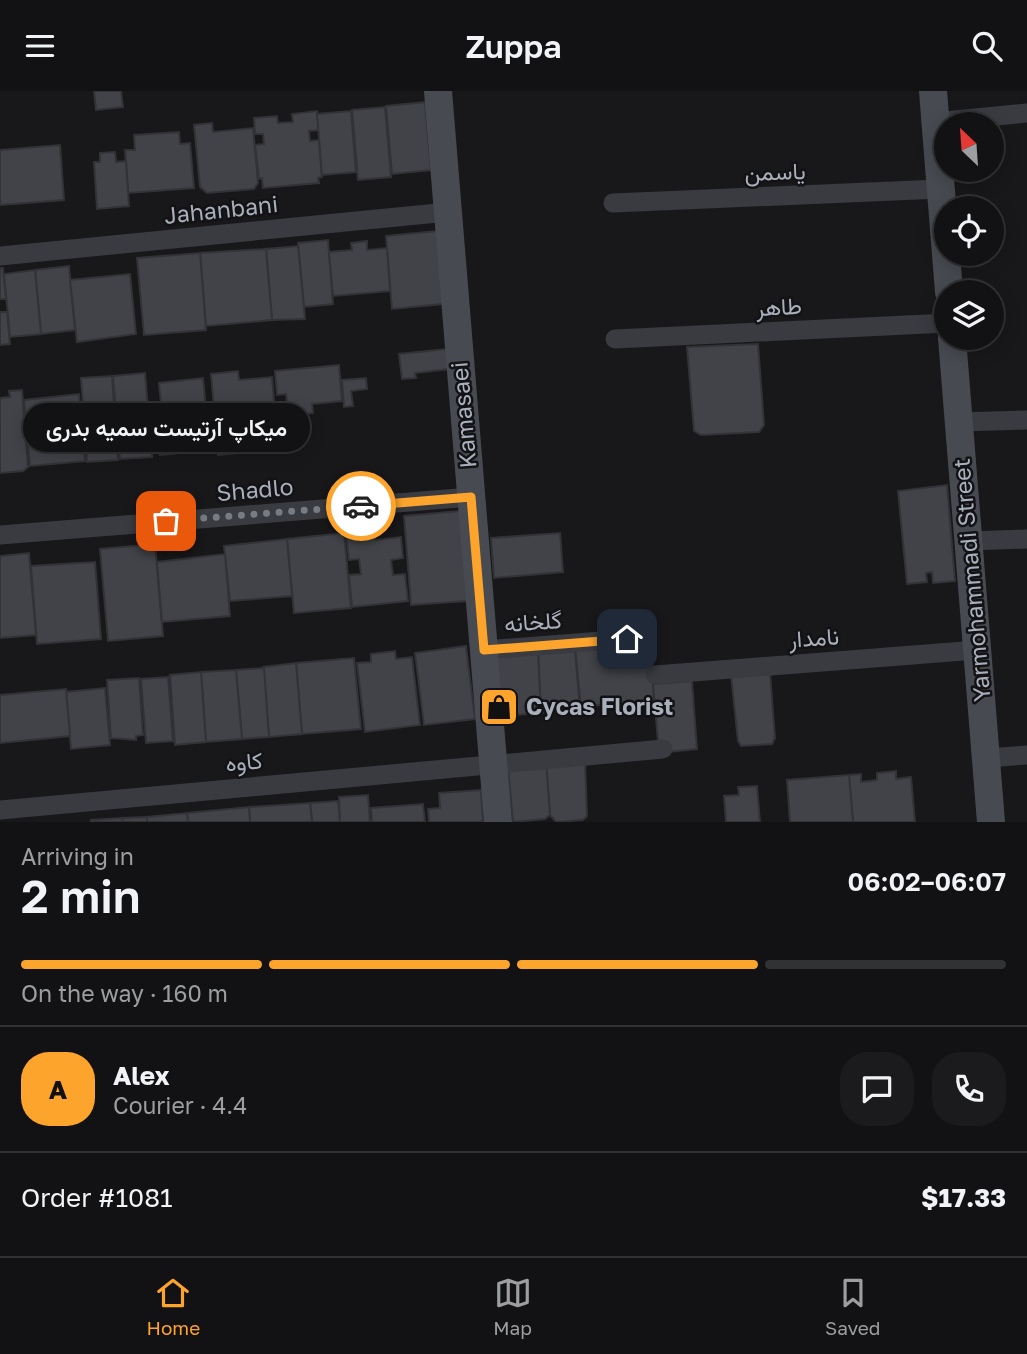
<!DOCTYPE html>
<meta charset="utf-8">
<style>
body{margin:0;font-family:"Golos Text",Vazirmatn,sans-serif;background:#1b1b1d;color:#f1f3f6;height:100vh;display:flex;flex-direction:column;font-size:26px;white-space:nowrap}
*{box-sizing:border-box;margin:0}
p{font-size:23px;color:#9c9ea0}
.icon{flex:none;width:38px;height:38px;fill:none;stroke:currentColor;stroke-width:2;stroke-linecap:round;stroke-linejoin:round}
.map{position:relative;height:731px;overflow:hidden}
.panel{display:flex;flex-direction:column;background:#121214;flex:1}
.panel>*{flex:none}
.needle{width:46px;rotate:335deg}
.controls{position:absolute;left:934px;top:21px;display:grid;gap:14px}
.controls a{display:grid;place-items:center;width:70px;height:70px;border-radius:50%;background:#121214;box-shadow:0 4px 18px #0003,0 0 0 2px #313234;font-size:35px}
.pin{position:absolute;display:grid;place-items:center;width:60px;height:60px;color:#fff;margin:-30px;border-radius:14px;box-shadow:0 4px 10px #0006}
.courier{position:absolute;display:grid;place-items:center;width:70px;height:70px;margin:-35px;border:5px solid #fda42d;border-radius:50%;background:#fff;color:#222;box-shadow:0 2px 9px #0007}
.bubble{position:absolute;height:49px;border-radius:24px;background:#121214;box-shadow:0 4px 18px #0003,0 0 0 2px #313234;font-size:23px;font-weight:600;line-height:49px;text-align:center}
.headline em{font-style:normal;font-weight:600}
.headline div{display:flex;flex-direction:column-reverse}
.headline{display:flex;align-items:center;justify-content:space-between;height:119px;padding:0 21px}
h1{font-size:46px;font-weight:600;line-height:52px}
.bar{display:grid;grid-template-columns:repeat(4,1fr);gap:10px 7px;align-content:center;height:84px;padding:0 21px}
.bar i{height:9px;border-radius:5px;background:#313234}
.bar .selected{background:#fda42d}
.bar p{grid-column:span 4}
.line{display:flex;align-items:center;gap:18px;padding:0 21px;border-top:2px solid #313234}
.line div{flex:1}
.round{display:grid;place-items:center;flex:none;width:74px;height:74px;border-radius:28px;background:#1b1b1d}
header{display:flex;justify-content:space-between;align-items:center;height:91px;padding:0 21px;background:#121214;font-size:32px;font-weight:600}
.menu{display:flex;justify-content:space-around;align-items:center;height:98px;border-top:2px solid #313234;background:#121214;font-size:19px;color:#9c9ea0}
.menu a{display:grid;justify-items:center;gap:4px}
.menu .selected{color:#fda42d}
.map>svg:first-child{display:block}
.building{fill:#424348;stroke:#323237;stroke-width:2}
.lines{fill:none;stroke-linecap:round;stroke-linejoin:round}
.street{stroke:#393b40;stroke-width:19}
.secondary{stroke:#474a50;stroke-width:28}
.done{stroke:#777b83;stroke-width:7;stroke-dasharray:0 12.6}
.route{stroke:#fda42d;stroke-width:9}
.labels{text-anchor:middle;stroke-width:5;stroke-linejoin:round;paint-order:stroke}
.street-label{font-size:23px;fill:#aab0bb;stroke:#131316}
.poi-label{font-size:23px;font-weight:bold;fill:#aab0bb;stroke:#131316;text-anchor:start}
</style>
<header><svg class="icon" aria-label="menu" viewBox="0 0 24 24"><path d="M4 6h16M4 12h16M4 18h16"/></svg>Zuppa<svg class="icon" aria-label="search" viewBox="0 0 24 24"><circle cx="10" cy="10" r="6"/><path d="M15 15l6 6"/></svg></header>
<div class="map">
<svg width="1027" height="731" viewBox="0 0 1027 731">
<rect width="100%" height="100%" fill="#18181a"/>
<g class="building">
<path d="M94 0H121L123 16 96 19Z"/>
<path d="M425 11 431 79 392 83 386 15Z"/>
<path d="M385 16 391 86 358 89 352 19Z"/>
<path d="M317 20 319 39 309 40 310 50 319 49 322 86 318 87 319 92 263 97 262 87 259 88 255 54 264 53 263 43H255L254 27 277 25 278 32 293 31 292 23Z"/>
<path d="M351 20 356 81 322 84 317 23Z"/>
<path d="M212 32 213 41 253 37 258 92 254 98 207 102 200 96 194 34Z"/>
<path d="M179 41 180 53 190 52 194 97 128 102 125 59H135L134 44Z"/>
<path d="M60 54 64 109 0 114V59Z"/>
<path d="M115 61 116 71 126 70 129 115 97 118 94 71H100V62Z"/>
<path d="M437 140 443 213 392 218 386 145Z"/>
<path d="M328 149 333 213 304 216 298 152Z"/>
<path d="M367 150V159L387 157 390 200 333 205 329 161 352 159 351 152Z"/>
<path d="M298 155 305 228 272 229 266 158Z"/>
<path d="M266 158 272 229 206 235 200 162Z"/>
<path d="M200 162 206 239 144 244 137 167Z"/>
<path d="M69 175 75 239 41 243 35 179Z"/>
<path d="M0 177H3L6 208H0Z"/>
<path d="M35 179 41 243 10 246 4 183Z"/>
<path d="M130 183 136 243 77 251 70 189Z"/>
<path d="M0 221H7L10 253 0 254Z"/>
<path d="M758 253 764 334 759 341 701 344 694 340 687 256Z"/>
<path d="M447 258 449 278 415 282 416 287 402 288 399 263Z"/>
<path d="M339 274 342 310 312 313 313 322 288 325 286 303 277 304 275 280Z"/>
<path d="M238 280 239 289 272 286 278 358 218 364 211 283Z"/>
<path d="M145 282 152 366 120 368 113 285Z"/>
<path d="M112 285 118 369 87 371 81 287Z"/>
<path d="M203 287 210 359 160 364 156 325 162 324 159 292Z"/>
<path d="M366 287 367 298 351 300 353 315 344 316 342 289Z"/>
<path d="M22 299 28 376 23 380 0 382V307L10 306 9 300Z"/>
<path d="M79 303 85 370 30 375 24 309Z"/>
<path d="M947 394 955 490 933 492 932 481 926 482 927 491 907 493 898 400Z"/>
<path d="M460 420 467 510 411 514 404 425Z"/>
<path d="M374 439 375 449 401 446 403 467 391 469 393 484 405 483 408 510 352 516 349 484 361 483 359 468 349 469 346 442Z"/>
<path d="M344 442 351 517 294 522 287 448Z"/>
<path d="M560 442 563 481 494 487 491 447Z"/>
<path d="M287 448 292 505 230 510 224 455Z"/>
<path d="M155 453 163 545 108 550 100 458Z"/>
<path d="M29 462 36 544 0 547V465Z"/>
<path d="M225 463 230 525 162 531 157 471Z"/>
<path d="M95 471 101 548 37 553 31 475Z"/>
<path d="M650 552 654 609 581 616 575 557Z"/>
<path d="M466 555 475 628 424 634 415 562Z"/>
<path d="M575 559 580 619 541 622 538 561Z"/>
<path d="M395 560 396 568 412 566 420 634 365 641 357 572 371 571V563Z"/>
<path d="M538 561 541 622 503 625 497 564Z"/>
<path d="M354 567 361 638 302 643 296 572Z"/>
<path d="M296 572 302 643 269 646 263 576Z"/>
<path d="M264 577 269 646 242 648 236 579Z"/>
<path d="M236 579 242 648 206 651 201 581Z"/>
<path d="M201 581 206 651 175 654 170 584Z"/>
<path d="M770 582 775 647 772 653 741 655 738 650 731 584Z"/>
<path d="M168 586 173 650 146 652 141 588Z"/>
<path d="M139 587 143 644 136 645V649L111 647 107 589Z"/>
<path d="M692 590 697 658 659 662 653 593Z"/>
<path d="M105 597 110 654 71 658 66 601Z"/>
<path d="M66 598 70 645 0 652V604Z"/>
<path d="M585 669 587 725 583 729 556 731 550 724 546 672Z"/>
<path d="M546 670 550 724 545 728 513 731 508 678Z"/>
<path d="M896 680V688L911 686 915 731H853L849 684 861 683V691L877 689V682Z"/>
<path d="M849 684 853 731H790L787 689Z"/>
<path d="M757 695 760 731H726L724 705 739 704 738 696Z"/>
<path d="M481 699 483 731H429L428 718 440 717 439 702Z"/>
<path d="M368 704 370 731H340L339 706Z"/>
<path d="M338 710 340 731H312L310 712Z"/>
<path d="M310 712 312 731H250L249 716Z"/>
<path d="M423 713 425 731H372L371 717Z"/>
<path d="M249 716 250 731H188L187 722Z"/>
<path d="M187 722 188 731H147V726Z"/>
<path d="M147 726V731H123L122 727Z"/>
<path d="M122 727 123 731H91V729Z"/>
</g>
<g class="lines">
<g class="street">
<path d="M935 31 1027 22"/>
<path d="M613 112 940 98"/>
<path d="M0 165 448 121"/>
<path d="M615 248 947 232"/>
<path d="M959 331 1027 329"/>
<path d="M0 444 471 406"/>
<path d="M969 450 1027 448"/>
<path d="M484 559 627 548"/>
<path d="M655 584 977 559"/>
<path d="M986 667 1027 664"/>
<path d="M0 719 663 658"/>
</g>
<g class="secondary">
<path d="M438 0 498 731"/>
<path d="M933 0 949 201"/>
<path d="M952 247 991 731"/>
</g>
</g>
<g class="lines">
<path class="done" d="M166 430 361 415"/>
<path class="route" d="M361 415 471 406 484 559 627 548"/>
</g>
<defs>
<symbol id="shop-square" viewBox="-11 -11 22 22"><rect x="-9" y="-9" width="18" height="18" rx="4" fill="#fda42d" stroke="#131316"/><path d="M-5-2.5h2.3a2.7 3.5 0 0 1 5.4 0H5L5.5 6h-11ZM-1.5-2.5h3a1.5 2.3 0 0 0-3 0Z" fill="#111"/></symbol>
</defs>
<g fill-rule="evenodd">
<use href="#shop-square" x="477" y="594" width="44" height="44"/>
</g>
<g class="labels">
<g class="street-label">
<text transform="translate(775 81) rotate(-2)" y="8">یاسمن</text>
<text transform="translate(221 119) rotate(-6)" y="8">Jahanbani</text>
<text transform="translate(779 216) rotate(-3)" y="8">طاهر</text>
<text transform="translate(464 324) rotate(-95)" y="8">Kamasaei</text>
<text transform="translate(255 399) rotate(-5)" y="8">Shadlo</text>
<text transform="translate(972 489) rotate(-95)" y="8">Yarmohammadi Street</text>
<text transform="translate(533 531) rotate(-4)" y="8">گلخانه</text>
<text transform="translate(814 547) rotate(-4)" y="8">نامدار</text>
<text transform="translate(244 671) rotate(-5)" y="8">کاوه</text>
</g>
<g class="poi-label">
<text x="526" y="624">Cycas Florist</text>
</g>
</g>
</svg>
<div class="controls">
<a><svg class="needle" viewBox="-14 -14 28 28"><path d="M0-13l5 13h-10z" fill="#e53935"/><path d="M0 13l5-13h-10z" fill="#9c9ea0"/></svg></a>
<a><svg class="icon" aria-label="locate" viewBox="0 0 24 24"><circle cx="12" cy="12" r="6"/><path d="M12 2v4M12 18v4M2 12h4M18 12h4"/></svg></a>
<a><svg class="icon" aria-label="layers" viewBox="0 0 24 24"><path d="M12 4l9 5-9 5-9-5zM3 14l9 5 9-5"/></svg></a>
</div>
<div class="pin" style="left:166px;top:430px;background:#ea580c"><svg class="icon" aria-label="bag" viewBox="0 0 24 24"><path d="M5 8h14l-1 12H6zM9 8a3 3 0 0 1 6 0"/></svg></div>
<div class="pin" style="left:627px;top:548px;background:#1f2937"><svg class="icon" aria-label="home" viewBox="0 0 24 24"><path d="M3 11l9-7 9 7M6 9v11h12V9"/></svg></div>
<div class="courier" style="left:361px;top:415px"><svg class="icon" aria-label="car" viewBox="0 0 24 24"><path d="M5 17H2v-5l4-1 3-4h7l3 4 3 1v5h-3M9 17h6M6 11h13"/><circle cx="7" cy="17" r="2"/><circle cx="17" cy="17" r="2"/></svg></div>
<div class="bubble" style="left:23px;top:312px;width:287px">میکاپ آرتیست سمیه بدری</div>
</div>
<section class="panel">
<div class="headline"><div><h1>2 min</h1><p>Arriving in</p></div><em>06:02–06:07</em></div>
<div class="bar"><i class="selected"></i><i class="selected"></i><i class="selected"></i><i></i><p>On the way · 160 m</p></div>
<div class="line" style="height:126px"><b class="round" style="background:#fda42d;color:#111">A</b><div><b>Alex</b><p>Courier · 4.4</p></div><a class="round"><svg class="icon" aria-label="chat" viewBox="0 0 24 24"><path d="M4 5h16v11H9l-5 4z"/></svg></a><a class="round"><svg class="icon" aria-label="phone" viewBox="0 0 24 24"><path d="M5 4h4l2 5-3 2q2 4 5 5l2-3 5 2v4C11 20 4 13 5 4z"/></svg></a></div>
<div class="line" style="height:91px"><div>Order #1081</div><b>$17.33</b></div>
</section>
<nav class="menu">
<a class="selected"><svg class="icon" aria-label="home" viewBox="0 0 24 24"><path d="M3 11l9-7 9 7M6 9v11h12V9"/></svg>Home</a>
<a><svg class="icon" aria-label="map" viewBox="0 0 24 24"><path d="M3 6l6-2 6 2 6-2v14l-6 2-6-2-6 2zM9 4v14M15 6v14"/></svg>Map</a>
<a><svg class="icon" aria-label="saved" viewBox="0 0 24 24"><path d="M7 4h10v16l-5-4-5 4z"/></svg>Saved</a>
</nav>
